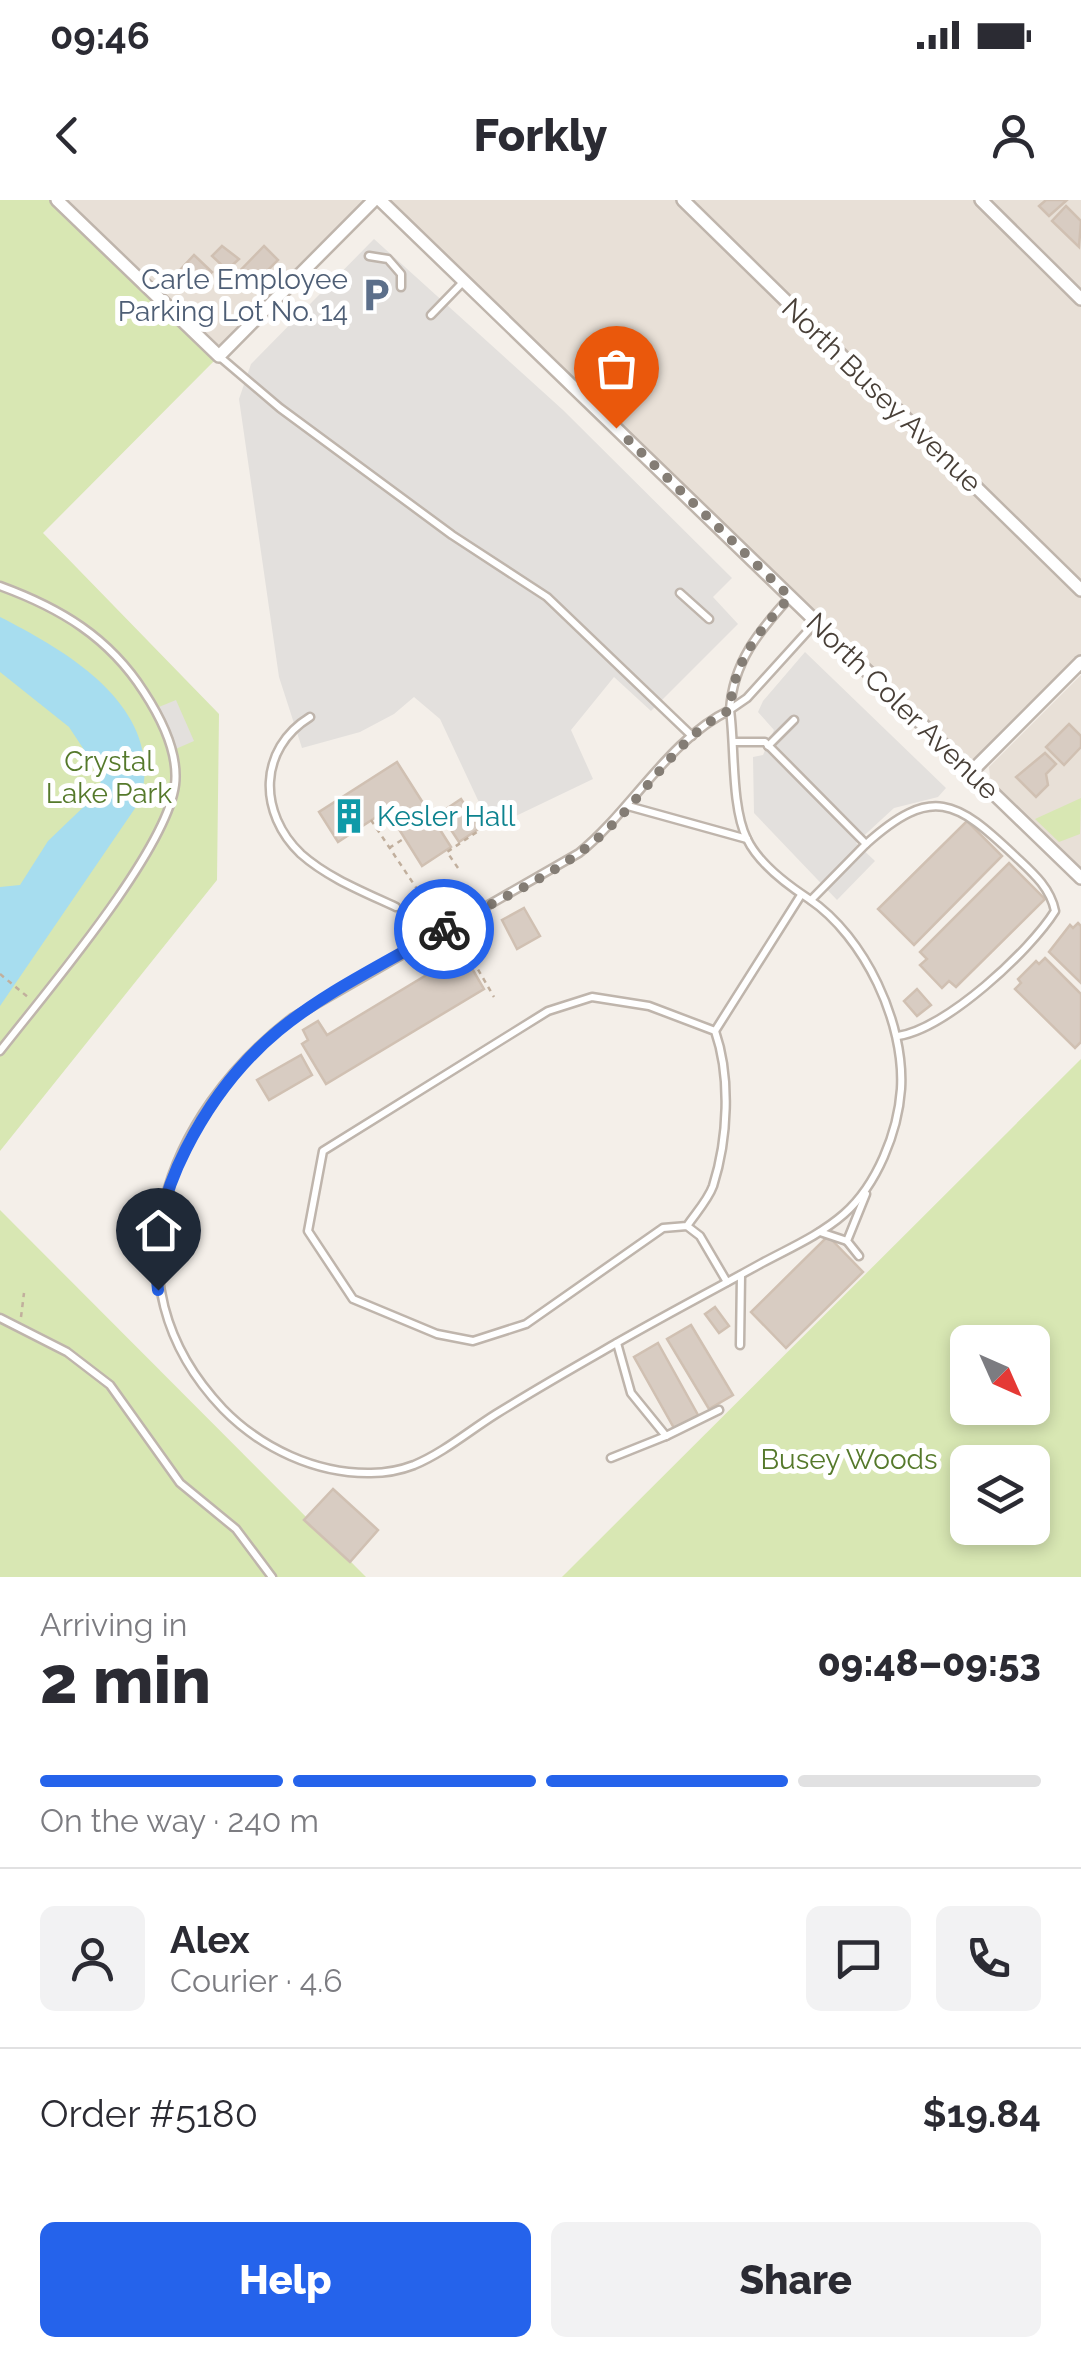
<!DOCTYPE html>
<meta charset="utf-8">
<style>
body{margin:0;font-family:Raleway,sans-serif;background:#f2f2f3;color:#2b2b33;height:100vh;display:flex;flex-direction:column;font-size:38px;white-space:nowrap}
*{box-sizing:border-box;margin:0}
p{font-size:32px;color:#7c7c81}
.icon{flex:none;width:55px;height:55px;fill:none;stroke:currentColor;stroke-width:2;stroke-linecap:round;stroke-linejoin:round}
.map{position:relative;height:1377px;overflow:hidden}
.drawer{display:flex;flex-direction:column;background:#fff;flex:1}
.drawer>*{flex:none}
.needle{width:65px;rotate:135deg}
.fabs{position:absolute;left:950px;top:1125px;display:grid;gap:20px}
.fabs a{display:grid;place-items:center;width:100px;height:100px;border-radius:15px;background:#fff;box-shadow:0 5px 15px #0003;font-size:50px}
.pin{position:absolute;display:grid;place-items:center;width:85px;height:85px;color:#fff;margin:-102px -42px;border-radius:50% 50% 50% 0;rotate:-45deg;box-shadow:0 0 10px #0007}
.pin .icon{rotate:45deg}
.courier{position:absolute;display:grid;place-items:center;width:100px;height:100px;margin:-50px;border:8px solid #2563eb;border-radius:50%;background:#fff;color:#222;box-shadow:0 2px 12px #0007}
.head em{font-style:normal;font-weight:800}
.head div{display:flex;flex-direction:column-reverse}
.head{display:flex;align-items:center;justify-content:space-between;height:170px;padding:0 40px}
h1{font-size:65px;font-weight:800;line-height:75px}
.bar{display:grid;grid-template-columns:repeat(4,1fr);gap:15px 10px;align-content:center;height:120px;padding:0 40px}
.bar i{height:12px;border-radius:8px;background:#e1e1e2}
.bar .selected{background:#2563eb}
.bar p{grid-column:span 4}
.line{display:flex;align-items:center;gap:25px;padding:0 40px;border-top:2px solid #e1e1e2}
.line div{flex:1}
.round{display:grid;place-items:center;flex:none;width:105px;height:105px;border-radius:15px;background:#f2f2f3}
.cta{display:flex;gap:20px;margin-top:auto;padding:20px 40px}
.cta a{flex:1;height:115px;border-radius:15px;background:#2563eb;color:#fff;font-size:40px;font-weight:800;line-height:115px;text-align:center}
.cta a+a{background:#f2f2f3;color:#2b2b33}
.status{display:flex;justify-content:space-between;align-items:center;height:70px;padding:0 50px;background:#fff;direction:ltr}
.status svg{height:28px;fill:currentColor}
header{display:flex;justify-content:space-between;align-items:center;height:130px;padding:0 40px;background:#fff;font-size:45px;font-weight:800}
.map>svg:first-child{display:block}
.residential{fill:#e8e0d7}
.green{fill:#d8e7b3;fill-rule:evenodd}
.parking{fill:#e3e0dd}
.water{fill:#a7ddef}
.building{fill:#d8ccc2;stroke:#d0c0b2;stroke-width:2.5}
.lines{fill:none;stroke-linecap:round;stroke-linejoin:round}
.service-casing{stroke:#bfb5ac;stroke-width:11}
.minor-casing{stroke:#bfb5ac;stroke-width:16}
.path{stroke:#c1af9d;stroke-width:2.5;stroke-dasharray:5 5;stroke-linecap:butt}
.service{stroke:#fff;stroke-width:6}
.minor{stroke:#fff;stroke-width:11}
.done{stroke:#847d75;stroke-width:10;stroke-dasharray:0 18}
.route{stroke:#2563eb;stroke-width:12}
.labels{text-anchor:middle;stroke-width:10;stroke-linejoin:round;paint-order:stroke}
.service-label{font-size:28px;fill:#4e5e75;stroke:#fff;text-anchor:end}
.street-label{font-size:28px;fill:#483f37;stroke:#fff}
.park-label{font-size:28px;fill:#55792b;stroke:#fff}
.culture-label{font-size:28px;fill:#0d838f;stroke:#fff;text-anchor:start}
</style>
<div class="status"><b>09:46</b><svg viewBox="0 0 49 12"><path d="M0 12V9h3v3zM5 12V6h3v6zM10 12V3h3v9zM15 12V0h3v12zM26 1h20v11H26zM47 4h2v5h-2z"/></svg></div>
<header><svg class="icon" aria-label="back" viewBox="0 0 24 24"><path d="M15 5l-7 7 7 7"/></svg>Forkly<svg class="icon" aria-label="person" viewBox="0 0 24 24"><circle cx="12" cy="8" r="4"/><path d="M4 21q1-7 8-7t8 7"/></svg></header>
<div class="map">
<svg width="1081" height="1377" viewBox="0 0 1081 1377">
<rect width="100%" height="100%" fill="#f4efe9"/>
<g class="residential">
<path d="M57 0H374L219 156Z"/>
<path d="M380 0H1081V462L971 572Z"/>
<path d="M1081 475V674L991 586 989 567Z"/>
</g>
<g class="green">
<path d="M0 0H50L219 156 43 333 219 514 217 680 0 951Z"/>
<path d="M1081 598 1080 634 1059 642 1035 619Z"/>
<path d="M1081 859V1377H562ZM968 1142H1032V1208H968ZM968 1262H1032V1328H968Z"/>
<path d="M0 1010 366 1377H0Z"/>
</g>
<g class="parking">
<path d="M374 39 563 210 732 378 713 397 738 424 651 511 614 477 571 530 593 579 491 628 440 519 414 497 394 514 360 532 302 548 279 477 239 199 251 164Z"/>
<path d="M805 452 946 588 938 597 894 608 856 643 875 661 837 700 754 613 753 557 763 555 774 530 758 512 763 501Z"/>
<path d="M176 500 194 541 171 551 154 509Z"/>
</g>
<path class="water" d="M0 417C69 452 167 509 140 601L0 806V687L20 685 48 641 97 594 102 577 69 527 0 472Z"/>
<g class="building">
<path d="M1046 0H1067L1049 16 1039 6Z"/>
<path d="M1066 6 1081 21 1079 47 1052 21Z"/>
<path d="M222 46 239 59 227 70 212 56Z"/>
<path d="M264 46 278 60 246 92 232 79Z"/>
<path d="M194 55 212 72 199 85 181 69Z"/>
<path d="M1069 524 1081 536V547L1064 565 1046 547Z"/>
<path d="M1045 553 1056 564 1046 574 1048 585 1036 597 1016 577Z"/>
<path d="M397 562 451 647 422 666 387 610 338 642 319 612Z"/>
<path d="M461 599 480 628 459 642 440 613Z"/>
<path d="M967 621 1002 656 914 745 878 709Z"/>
<path d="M1009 663 1045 699 956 787 949 781 942 788 920 765 927 759 920 752Z"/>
<path d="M524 708 540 736 517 749 502 720Z"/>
<path d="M1078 723 1081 726V783L1049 752 1070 725 1073 728Z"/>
<path d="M463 753 484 789 326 884 302 844 308 840 303 830 318 821 327 835Z"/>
<path d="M1045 758 1081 794V842L1075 848 1015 789 1021 783 1018 779 1036 761 1039 764Z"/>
<path d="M917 789 931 805 917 816 904 801Z"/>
<path d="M301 855 312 875 269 900 257 880Z"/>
<path d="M828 1036 863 1072 786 1148 751 1112Z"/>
<path d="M715 1107 729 1126 719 1133 705 1114Z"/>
<path d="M691 1125 733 1195 709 1209 667 1139Z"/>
<path d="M658 1143 698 1215 674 1228 634 1157Z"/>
<path d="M333 1289 378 1330 350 1362 304 1320Z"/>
</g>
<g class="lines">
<defs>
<g id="service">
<path d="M369 56 388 59 401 74V87"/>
<path d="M431 115 464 81"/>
<path d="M220 157 280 208 452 335 547 397 692 536"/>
<path d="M0 386C60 408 109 437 144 492 161 518 179 552 175 585 166 652 45 793 0 851"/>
<path d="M680 393 709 419"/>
<path d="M731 509 747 498 816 422"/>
<path d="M730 510C735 546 731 607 747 639 759 664 786 684 809 699 865 737 905 823 901 889 898 932 877 985 844 1014 820 1035 790 1048 762 1063 708 1093 654 1121 601 1152 566 1172 530 1193 496 1214 469 1231 443 1253 414 1265 401 1270 386 1273 371 1273 316 1274 261 1248 223 1209 100 1080 167 914 292 818L579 653C631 611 669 539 730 510Z"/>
<path d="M730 510C733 462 759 431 790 397"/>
<path d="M310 517C258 549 258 613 301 654 328 678 364 692 396 707"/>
<path d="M735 542H765L866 644 811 700"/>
<path d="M768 546 794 520"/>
<path d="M628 606 747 639"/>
<path d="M866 644C932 585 956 600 1015 656 1032 672 1050 687 1055 711 1030 751 946 829 898 836"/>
<path d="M715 831 801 695"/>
<path d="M687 1026C695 1014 708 1000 713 986 728 939 731 877 715 831L649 806 592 797 548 811 323 951 308 1031 353 1099 437 1134 473 1141 526 1124 663 1028 687 1026 700 1036 727 1082"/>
<path d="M820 1032 847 1041"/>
<path d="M859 1056 847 1041 866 994"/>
<path d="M0 1118 67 1152 110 1185 180 1283 236 1329 272 1377"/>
<path d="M617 1143 631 1193 666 1236 719 1210"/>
<path d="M740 1145 741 1075"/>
<path d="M611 1258 666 1236"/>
</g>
<g id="minor">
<path d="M57 0 219 156 374 0"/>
<path d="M380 0 1081 678"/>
<path d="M683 0 1081 390"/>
<path d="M981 0 1081 99"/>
<path d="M971 572 1081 462"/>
</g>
</defs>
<use href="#service" class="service-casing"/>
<use href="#minor" class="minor-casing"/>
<g class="path">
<path d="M371 620 419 692"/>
<path d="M389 648 405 638"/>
<path d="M458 668 447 652 480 630"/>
<path d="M458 735 494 797"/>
<path d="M0 774 29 798"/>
<path d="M21 1117 24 1093"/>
</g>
<use href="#service" class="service"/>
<use href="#minor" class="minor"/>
</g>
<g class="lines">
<path class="done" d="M444 729C498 699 564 672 609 628 649 590 679 535 730 510 733 462 759 431 790 397L616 228"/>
<path class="route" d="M158 1090C152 1039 163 994 186 949 249 825 329 795 444 729"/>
</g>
<defs>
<symbol id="parking-bare" viewBox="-9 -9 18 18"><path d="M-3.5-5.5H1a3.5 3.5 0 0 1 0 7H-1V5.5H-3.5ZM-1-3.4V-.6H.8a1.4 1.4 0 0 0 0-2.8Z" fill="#5c6f8a" stroke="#fff" stroke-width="2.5" paint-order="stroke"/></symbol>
<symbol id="building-bare" viewBox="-9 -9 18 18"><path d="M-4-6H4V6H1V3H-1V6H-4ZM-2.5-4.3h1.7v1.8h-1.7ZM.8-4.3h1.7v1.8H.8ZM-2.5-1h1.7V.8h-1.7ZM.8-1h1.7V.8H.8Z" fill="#0f9aa8" stroke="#fff" stroke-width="2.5" paint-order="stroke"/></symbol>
</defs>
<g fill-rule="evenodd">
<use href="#parking-bare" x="351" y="70" width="50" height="50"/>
<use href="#building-bare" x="324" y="591" width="50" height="50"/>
</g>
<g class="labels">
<g class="service-label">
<text x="348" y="89">Carle Employee<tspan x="348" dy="32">Parking Lot No. 14</tspan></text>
</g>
<g class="street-label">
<text transform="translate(882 195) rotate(44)" y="10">North Busey Avenue</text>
<text transform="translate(903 506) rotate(44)" y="10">North Coler Avenue</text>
</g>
<g class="park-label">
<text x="109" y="571">Crystal<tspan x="109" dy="32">Lake Park</tspan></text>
<text x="849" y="1269">Busey Woods</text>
</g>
<g class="culture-label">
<text x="377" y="626">Kesler Hall</text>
</g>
</g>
</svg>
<div class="fabs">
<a><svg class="needle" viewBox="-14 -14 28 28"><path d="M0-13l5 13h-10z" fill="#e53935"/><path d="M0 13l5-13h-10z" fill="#7c7c81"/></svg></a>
<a><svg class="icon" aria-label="layers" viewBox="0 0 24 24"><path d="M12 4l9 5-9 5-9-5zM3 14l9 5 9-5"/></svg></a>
</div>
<div class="pin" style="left:616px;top:228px;background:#ea580c"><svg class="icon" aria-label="bag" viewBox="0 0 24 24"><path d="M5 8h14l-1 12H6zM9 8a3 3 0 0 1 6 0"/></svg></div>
<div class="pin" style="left:158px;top:1090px;background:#1f2937"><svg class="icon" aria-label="home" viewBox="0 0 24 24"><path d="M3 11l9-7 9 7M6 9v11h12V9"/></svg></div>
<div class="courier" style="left:444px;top:729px"><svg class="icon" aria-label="bike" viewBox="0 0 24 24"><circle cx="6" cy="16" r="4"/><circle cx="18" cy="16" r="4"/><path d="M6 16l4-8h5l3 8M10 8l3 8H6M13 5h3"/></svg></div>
</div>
<section class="drawer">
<div class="head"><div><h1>2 min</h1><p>Arriving in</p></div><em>09:48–09:53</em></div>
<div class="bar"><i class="selected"></i><i class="selected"></i><i class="selected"></i><i></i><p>On the way · 240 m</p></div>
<div class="line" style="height:180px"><a class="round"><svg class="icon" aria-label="person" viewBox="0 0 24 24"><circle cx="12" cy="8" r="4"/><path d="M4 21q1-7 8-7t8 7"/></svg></a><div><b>Alex</b><p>Courier · 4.6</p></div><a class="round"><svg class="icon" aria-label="chat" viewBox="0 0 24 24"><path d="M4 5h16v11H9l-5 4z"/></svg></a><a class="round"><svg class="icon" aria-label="phone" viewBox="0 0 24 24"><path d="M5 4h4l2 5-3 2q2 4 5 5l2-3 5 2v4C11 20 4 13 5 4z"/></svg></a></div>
<div class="line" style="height:130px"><div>Order #5180</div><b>$19.84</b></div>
<div class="cta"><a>Help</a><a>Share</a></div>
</section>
